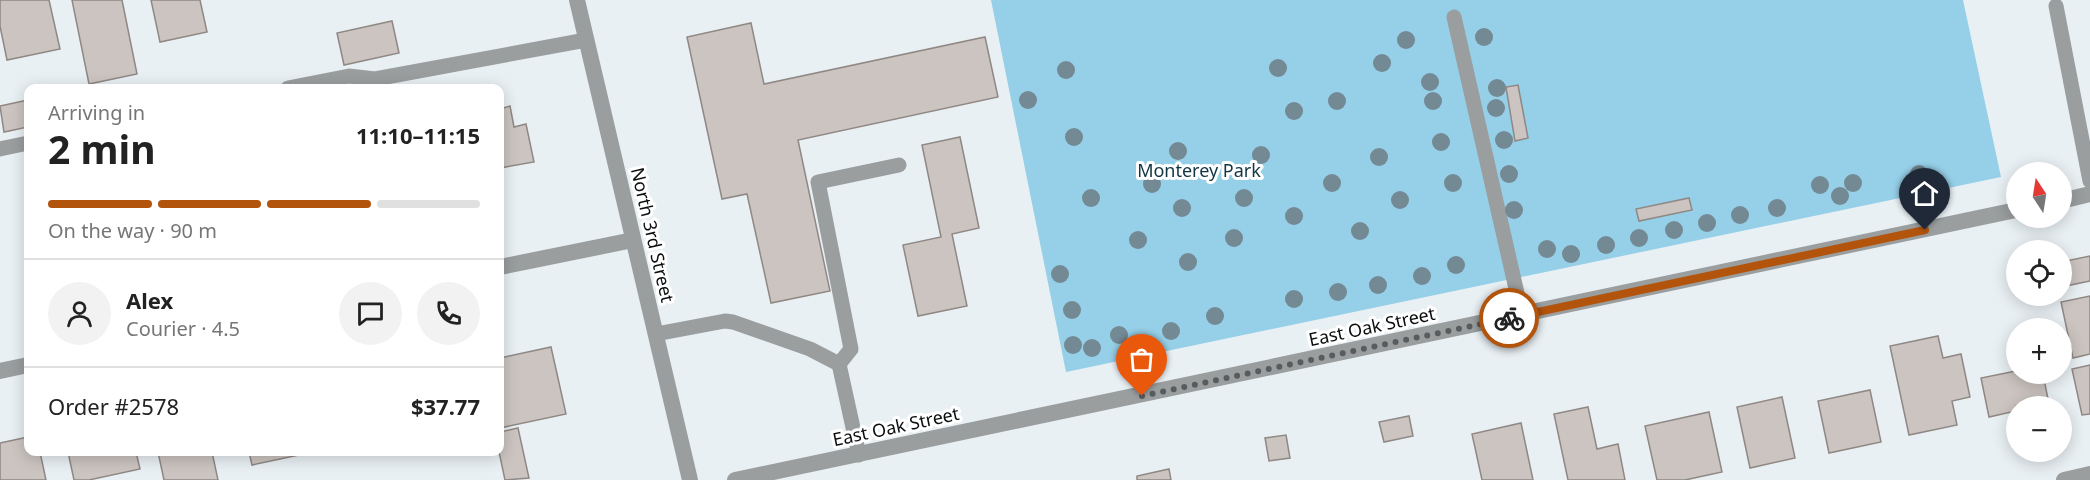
<!DOCTYPE html>
<meta charset="utf-8">
<style>
body{margin:0;font-family:"Noto Sans",sans-serif;background:#f2f2f2;color:#222;height:100vh;display:flex;flex-direction:column;font-size:22px;white-space:nowrap}
*{box-sizing:border-box;margin:0}
p{font-size:20px;color:#767676}
.icon{flex:none;width:33px;height:33px;fill:none;stroke:currentColor;stroke-width:2;stroke-linecap:round;stroke-linejoin:round}
.map{position:relative;flex:1;overflow:hidden}
.panel{position:absolute;left:24px;top:84px;width:480px;height:372px;display:flex;flex-direction:column;background:#fff;border-radius:12px;box-shadow:0 3px 15px #0003}
.panel>*{flex:none}
.needle{width:39px;rotate:348deg}
.buttons{position:absolute;left:2006px;top:162px;display:grid;gap:12px}
.buttons a{display:grid;place-items:center;width:66px;height:66px;border-radius:50%;background:#fff;box-shadow:0 3px 15px #0003;font-size:30px}
.pin{position:absolute;display:grid;place-items:center;width:51px;height:51px;color:#fff;margin:-62px -26px;border-radius:50% 50% 50% 0;rotate:-45deg;box-shadow:0 0 6px #0007}
.pin .icon{rotate:45deg}
.courier{position:absolute;display:grid;place-items:center;width:60px;height:60px;margin:-30px;border:4px solid #b3540d;border-radius:50%;background:#fff;color:#222;box-shadow:0 2px 8px #0007}
.summary em{font-style:normal;font-weight:700}
.summary div{display:flex;flex-direction:column-reverse}
.summary{display:flex;align-items:center;justify-content:space-between;height:102px;padding:0 24px}
h1{font-size:39px;font-weight:700;line-height:45px}
.bar{display:grid;grid-template-columns:repeat(4,1fr);gap:9px 6px;align-content:center;height:72px;padding:0 24px}
.bar i{height:8px;border-radius:4px;background:#e0e0e0}
.bar .on{background:#b3540d}
.bar p{grid-column:span 4}
.line{display:flex;align-items:center;gap:15px;padding:0 24px;border-top:2px solid #e0e0e0}
.line div{flex:1}
.round{display:grid;place-items:center;flex:none;width:63px;height:63px;border-radius:32px;background:#f2f2f2}
.map>svg:first-child{display:block}
.green{fill:#96cfe8}
.building{fill:#cbc4c0;stroke:#8f8885;stroke-width:1.5}
.lines{fill:none;stroke-linecap:round;stroke-linejoin:round}
.service{stroke:#9a9e9f;stroke-width:15}
.minor{stroke:#9a9e9f;stroke-width:16}
.tertiary{stroke:#9a9e9f;stroke-width:16}
.tree{fill:#738993}
.done{stroke:#595c5e;stroke-width:6;stroke-dasharray:0 10.8}
.route{stroke:#b3540d;stroke-width:8}
.labels{text-anchor:middle;stroke-width:6;stroke-linejoin:round;paint-order:stroke}
.park-label{font-size:18px;fill:#123543;stroke:#fff}
.street-label{font-size:18px;fill:#0b0d0e;stroke:#fff}
</style>
<div class="map">
<svg width="2090" height="480" viewBox="0 0 2090 480">
<rect width="100%" height="100%" fill="#e9f0f4"/>
<path class="green" d="M991 0H1963L2001 177 1066 372Z"/>
<g class="building">
<path d="M0 0H49L60 49 7 60 0 26Z"/>
<path d="M72 0H122L137 74 89 84Z"/>
<path d="M151 0H200L207 32 160 42Z"/>
<path d="M392 21 399 53 344 65 337 33Z"/>
<path d="M751 23 764 84 985 37 998 97 798 140 830 291 771 303 747 194 722 199 687 37Z"/>
<path d="M1518 85 1528 138 1515 141 1506 87Z"/>
<path d="M28 100V127L4 132 0 106Z"/>
<path d="M510 106 514 127 526 124 534 162 500 168V109Z"/>
<path d="M960 137 979 228 952 234 967 306 918 316 903 245 941 237 922 145Z"/>
<path d="M1689 198 1692 210 1639 221 1636 209Z"/>
<path d="M2090 256V281L2061 287V262Z"/>
<path d="M2090 296V354L2073 358 2061 302Z"/>
<path d="M1938 336 1943 358 1961 354 1970 397 1952 401 1957 425 1909 435 1890 346Z"/>
<path d="M551 347 566 414 500 428V358Z"/>
<path d="M2090 365V414L2082 415 2072 369Z"/>
<path d="M2016 371V374H2043L2049 404 2038 406H2016V411L1989 417 1981 378Z"/>
<path d="M1870 390 1881 442 1829 453 1818 401Z"/>
<path d="M1782 397 1795 458 1750 468 1737 407Z"/>
<path d="M1588 407 1597 449 1618 444 1625 480H1568L1554 414Z"/>
<path d="M1709 412 1722 472 1685 480H1657L1645 426Z"/>
<path d="M1409 416 1413 436 1384 442 1379 422Z"/>
<path d="M1521 423 1533 480H1482L1472 434Z"/>
<path d="M518 428 529 478 505 480 499 452 500 432Z"/>
<path d="M1286 435 1290 458 1269 461 1265 438Z"/>
<path d="M28 437V452H40L46 480H0V443Z"/>
<path d="M68 452H136L140 469 89 480H74Z"/>
<path d="M158 452H212L218 480H164Z"/>
<path d="M249 452H304V454L252 465Z"/>
<path d="M1169 469 1171 480H1137V476Z"/>
</g>
<g class="lines">
<g class="service">
<path d="M2056 6 2090 181"/>
<path d="M1454 17 1522 315"/>
<path d="M288 88 349 76 375 79 586 40"/>
<path d="M0 149 28 143"/>
<path d="M656 334 725 321 733 322 810 349 839 364 859 455"/>
<path d="M839 364 851 349 818 182 899 165"/>
</g>
<g class="minor">
<path d="M500 267 633 240"/>
<path d="M0 371 28 365"/>
<path d="M2064 480 2090 474"/>
</g>
<g class="tertiary">
<path d="M577 0 690 480"/>
<path d="M2061 201 2090 194"/>
<path d="M735 480 2016 210"/>
</g>
</g>
<g class="tree">
<circle cx="1484" cy="37" r="9"/>
<circle cx="1406" cy="40" r="9"/>
<circle cx="1382" cy="63" r="9"/>
<circle cx="1278" cy="68" r="9"/>
<circle cx="1066" cy="70" r="9"/>
<circle cx="1430" cy="82" r="9"/>
<circle cx="1497" cy="88" r="9"/>
<circle cx="1028" cy="100" r="9"/>
<circle cx="1337" cy="101" r="9"/>
<circle cx="1433" cy="101" r="9"/>
<circle cx="1496" cy="108" r="9"/>
<circle cx="1294" cy="111" r="9"/>
<circle cx="1074" cy="137" r="9"/>
<circle cx="1504" cy="140" r="9"/>
<circle cx="1441" cy="142" r="9"/>
<circle cx="1178" cy="151" r="9"/>
<circle cx="1261" cy="155" r="9"/>
<circle cx="1379" cy="157" r="9"/>
<circle cx="1509" cy="174" r="9"/>
<circle cx="1919" cy="174" r="9"/>
<circle cx="1332" cy="183" r="9"/>
<circle cx="1453" cy="183" r="9"/>
<circle cx="1853" cy="183" r="9"/>
<circle cx="1152" cy="184" r="9"/>
<circle cx="1820" cy="185" r="9"/>
<circle cx="1840" cy="196" r="9"/>
<circle cx="1091" cy="198" r="9"/>
<circle cx="1244" cy="198" r="9"/>
<circle cx="1400" cy="200" r="9"/>
<circle cx="1182" cy="208" r="9"/>
<circle cx="1777" cy="208" r="9"/>
<circle cx="1514" cy="210" r="9"/>
<circle cx="1740" cy="215" r="9"/>
<circle cx="1294" cy="216" r="9"/>
<circle cx="1707" cy="223" r="9"/>
<circle cx="1674" cy="230" r="9"/>
<circle cx="1360" cy="231" r="9"/>
<circle cx="1234" cy="238" r="9"/>
<circle cx="1639" cy="238" r="9"/>
<circle cx="1138" cy="240" r="9"/>
<circle cx="1606" cy="245" r="9"/>
<circle cx="1547" cy="249" r="9"/>
<circle cx="1571" cy="254" r="9"/>
<circle cx="1188" cy="262" r="9"/>
<circle cx="1456" cy="265" r="9"/>
<circle cx="1060" cy="274" r="9"/>
<circle cx="1422" cy="276" r="9"/>
<circle cx="1378" cy="285" r="9"/>
<circle cx="1338" cy="292" r="9"/>
<circle cx="1294" cy="299" r="9"/>
<circle cx="1072" cy="310" r="9"/>
<circle cx="1215" cy="316" r="9"/>
<circle cx="1171" cy="331" r="9"/>
<circle cx="1119" cy="335" r="9"/>
<circle cx="1073" cy="345" r="9"/>
<circle cx="1092" cy="348" r="9"/>
</g>
<g class="lines">
<path class="done" d="M1142 396 1509 318"/>
<path class="route" d="M1509 318 1925 230"/>
</g>
<g class="labels">
<g class="park-label">
<text x="1199" y="177">Monterey Park</text>
</g>
<g class="street-label">
<text transform="translate(652 235) rotate(77)" y="6">North 3rd Street</text>
<text transform="translate(1372 327) rotate(-12)" y="6">East Oak Street</text>
<text transform="translate(896 427) rotate(-12)" y="6">East Oak Street</text>
</g>
</g>
</svg>
<div class="buttons">
<a><svg class="needle" viewBox="-14 -14 28 28"><path d="M0-13l5 13h-10z" fill="#e53935"/><path d="M0 13l5-13h-10z" fill="#767676"/></svg></a>
<a><svg class="icon" aria-label="locate" viewBox="0 0 24 24"><circle cx="12" cy="12" r="6"/><path d="M12 2v4M12 18v4M2 12h4M18 12h4"/></svg></a>
<a>+</a>
<a>−</a>
</div>
<div class="pin" style="left:1142px;top:396px;background:#ea580c"><svg class="icon" aria-label="bag" viewBox="0 0 24 24"><path d="M5 8h14l-1 12H6zM9 8a3 3 0 0 1 6 0"/></svg></div>
<div class="pin" style="left:1925px;top:230px;background:#1f2937"><svg class="icon" aria-label="home" viewBox="0 0 24 24"><path d="M3 11l9-7 9 7M6 9v11h12V9"/></svg></div>
<div class="courier" style="left:1509px;top:318px"><svg class="icon" aria-label="bike" viewBox="0 0 24 24"><circle cx="6" cy="16" r="4"/><circle cx="18" cy="16" r="4"/><path d="M6 16l4-8h5l3 8M10 8l3 8H6M13 5h3"/></svg></div>
<section class="panel">
<div class="summary"><div><h1>2 min</h1><p>Arriving in</p></div><em>11:10–11:15</em></div>
<div class="bar"><i class="on"></i><i class="on"></i><i class="on"></i><i></i><p>On the way · 90 m</p></div>
<div class="line" style="height:108px"><a class="round"><svg class="icon" aria-label="person" viewBox="0 0 24 24"><circle cx="12" cy="8" r="4"/><path d="M4 21q1-7 8-7t8 7"/></svg></a><div><b>Alex</b><p>Courier · 4.5</p></div><a class="round"><svg class="icon" aria-label="chat" viewBox="0 0 24 24"><path d="M4 5h16v11H9l-5 4z"/></svg></a><a class="round"><svg class="icon" aria-label="phone" viewBox="0 0 24 24"><path d="M5 4h4l2 5-3 2q2 4 5 5l2-3 5 2v4C11 20 4 13 5 4z"/></svg></a></div>
<div class="line" style="height:78px"><div>Order #2578</div><b>$37.77</b></div>
</section>
</div>
